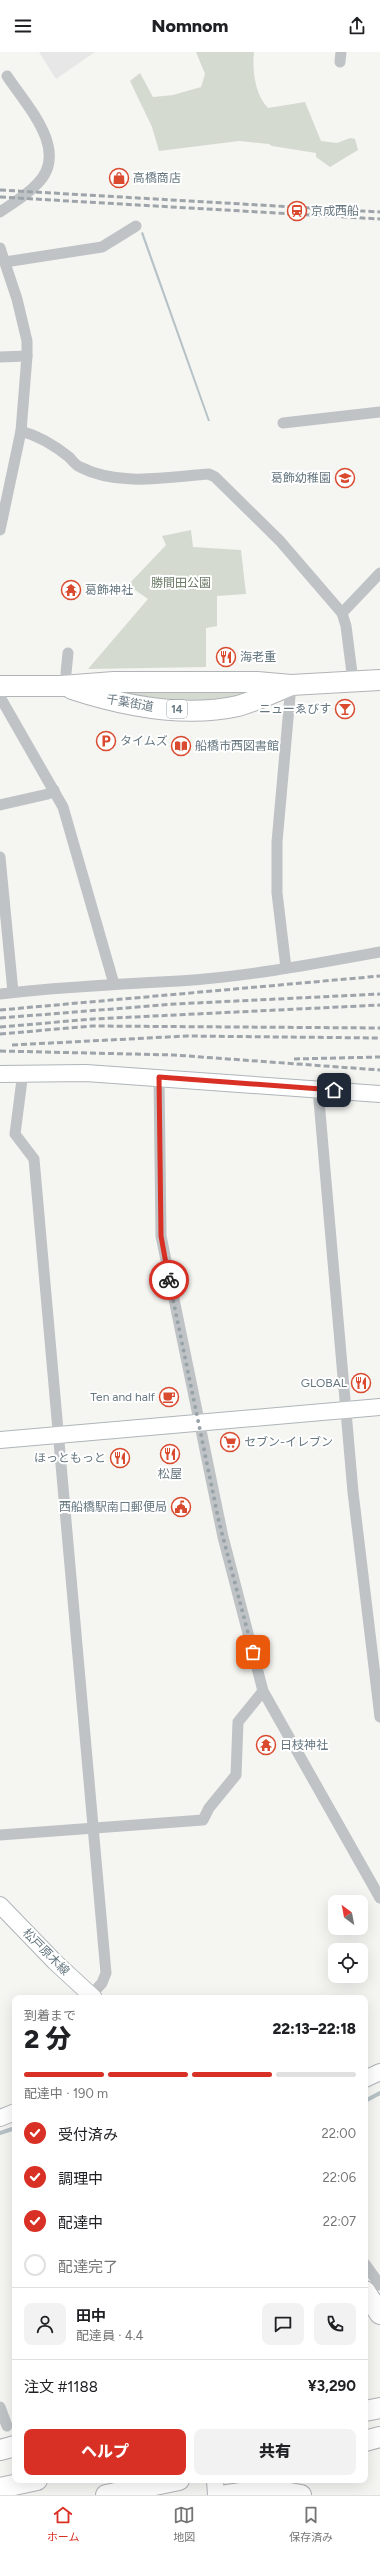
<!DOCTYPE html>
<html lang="ja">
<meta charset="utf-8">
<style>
body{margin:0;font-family:Figtree,"Noto Sans JP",sans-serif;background:#f2f2f2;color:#202124;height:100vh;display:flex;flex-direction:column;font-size:15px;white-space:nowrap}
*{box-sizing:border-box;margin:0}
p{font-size:13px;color:#757577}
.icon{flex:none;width:22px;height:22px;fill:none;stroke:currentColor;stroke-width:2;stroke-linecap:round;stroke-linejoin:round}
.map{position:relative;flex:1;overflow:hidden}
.details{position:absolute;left:12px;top:1943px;width:356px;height:488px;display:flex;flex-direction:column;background:#fff;border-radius:8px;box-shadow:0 4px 16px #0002}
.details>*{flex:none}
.needle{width:26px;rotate:328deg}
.fabs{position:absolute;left:328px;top:1843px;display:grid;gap:8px}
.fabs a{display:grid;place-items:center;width:40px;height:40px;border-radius:8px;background:#fff;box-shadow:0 4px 16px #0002;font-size:20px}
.pin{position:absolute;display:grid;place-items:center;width:34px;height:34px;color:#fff;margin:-17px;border-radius:8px;box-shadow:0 2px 6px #0006}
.courier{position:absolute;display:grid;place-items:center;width:40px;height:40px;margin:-20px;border:3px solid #d93025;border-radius:50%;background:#fff;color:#222;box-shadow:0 1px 5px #0007}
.head em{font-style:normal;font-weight:800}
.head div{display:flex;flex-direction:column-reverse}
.head{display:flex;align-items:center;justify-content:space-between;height:68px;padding:0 12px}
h1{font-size:26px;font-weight:800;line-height:30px}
.bar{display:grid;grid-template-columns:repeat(4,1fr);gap:6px 4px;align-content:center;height:48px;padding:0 12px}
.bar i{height:5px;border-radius:3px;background:#e0e0e0}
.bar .current{background:#d93025}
.bar p{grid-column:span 4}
.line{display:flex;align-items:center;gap:10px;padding:0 12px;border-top:1px solid #e0e0e0}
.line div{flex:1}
.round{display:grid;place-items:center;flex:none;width:42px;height:42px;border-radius:8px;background:#f2f2f2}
ol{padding:0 12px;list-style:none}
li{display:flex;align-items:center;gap:12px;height:44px}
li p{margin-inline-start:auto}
li .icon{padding:4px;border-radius:50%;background:#d93025;color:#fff;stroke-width:4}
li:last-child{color:#757577}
li i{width:22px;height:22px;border:2px solid #e0e0e0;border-radius:50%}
.action{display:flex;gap:8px;margin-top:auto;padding:8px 12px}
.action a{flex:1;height:46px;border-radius:8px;background:#d93025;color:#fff;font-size:16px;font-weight:800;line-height:46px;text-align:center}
.action a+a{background:#f2f2f2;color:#202124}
header{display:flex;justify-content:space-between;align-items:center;height:52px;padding:0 12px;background:#fff;font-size:18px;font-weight:800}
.tab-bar{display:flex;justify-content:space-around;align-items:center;height:56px;border-top:1px solid #e0e0e0;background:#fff;font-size:11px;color:#757577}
.tab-bar a{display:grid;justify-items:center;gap:2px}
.tab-bar .current{color:#d93025}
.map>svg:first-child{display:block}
.built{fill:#e6e7e6}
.green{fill:#d5dad1}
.water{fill:#b6c2c6}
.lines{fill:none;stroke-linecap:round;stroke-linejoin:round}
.stream{stroke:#b6c2c6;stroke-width:4}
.secondary-casing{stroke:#afb5b9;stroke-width:18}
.highway-casing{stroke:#b0b4b7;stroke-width:22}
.street{stroke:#bfc3c6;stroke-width:11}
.secondary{stroke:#fff;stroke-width:16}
.highway{stroke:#fff;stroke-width:20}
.rail{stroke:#9ea5aa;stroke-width:3;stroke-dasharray:6 3;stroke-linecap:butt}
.done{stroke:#98a3a9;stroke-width:4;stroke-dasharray:0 7.2}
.route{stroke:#d93025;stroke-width:5}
.labels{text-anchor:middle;stroke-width:4;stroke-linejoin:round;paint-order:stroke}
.shield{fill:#fff;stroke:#94a0a7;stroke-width:1}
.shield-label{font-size:11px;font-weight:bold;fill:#667781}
.poi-label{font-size:12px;fill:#667781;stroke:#fff;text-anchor:start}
.park-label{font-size:12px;fill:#6a7965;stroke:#fff}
.street-label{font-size:12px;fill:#667781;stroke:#fff}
</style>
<header><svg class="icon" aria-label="menu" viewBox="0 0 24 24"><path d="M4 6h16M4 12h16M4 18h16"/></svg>Nomnom<svg class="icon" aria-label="share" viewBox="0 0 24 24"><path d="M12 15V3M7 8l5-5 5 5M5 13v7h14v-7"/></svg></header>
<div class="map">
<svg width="380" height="2443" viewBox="0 0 380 2443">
<rect width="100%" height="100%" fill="#f5f5f2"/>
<path class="built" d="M39 0H95L56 27Z"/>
<g class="green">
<path d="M196 0H254C252 18 255 43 268 56L305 50 321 89 337 91 350 86 355 87 358 98 330 115 316 105V101L272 94 269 92 239 89 159 99 152 75 130 29 140 21 153 45 173 43 201 35 205 22Z"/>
<path d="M191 478 193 495 241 498 246 542 217 544V574L206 576V615L88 617 148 547 128 533 166 493 162 484Z"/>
<path d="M116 638H247V642L209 650 162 649 118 642Z"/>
</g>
<path class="water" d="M143 180 210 369H208L141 181Z"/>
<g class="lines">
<g class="stream">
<path d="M365 2049 380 2041"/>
<path d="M0 2081 15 2076"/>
</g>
<defs>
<g id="secondary">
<path d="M0 1022 86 1021 380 1042"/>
<path d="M0 1388 380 1355"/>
<path d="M0 1853 55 1910 94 1946"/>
<path d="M365 2027 380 2020"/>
<path d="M0 2066 15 2060"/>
<path d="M215 2428 216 2443"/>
</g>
<g id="highway">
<path d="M0 634H62L114 630H257L291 633 380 628"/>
<path d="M72 637C124 654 184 666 238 654 256 649 272 641 289 634"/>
<path d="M365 2239 380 2262"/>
<path d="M365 2359 380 2356"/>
<path d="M365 2389 380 2385"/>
<path d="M0 2398 15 2394"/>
<path d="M0 2436 37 2428"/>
<path d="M106 2443 179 2428"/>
<path d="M227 2443 268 2437 301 2443"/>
</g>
</defs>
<use href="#secondary" class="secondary-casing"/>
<use href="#highway" class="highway-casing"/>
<g class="street">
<path d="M340 10 341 0"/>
<path d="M0 160C13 151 27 143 37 132 71 99 26 53 7 24"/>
<path d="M0 196 17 247 27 289V304L21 379 0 478"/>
<path d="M5 210 102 195 136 174"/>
<path d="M0 305 27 304"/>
<path d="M283 371 380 360"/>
<path d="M21 379C39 384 54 393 69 405 72 408 75 413 80 415 119 435 168 425 209 422L215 425 280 489 342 561 346 574 353 629"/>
<path d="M342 561 380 521"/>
<path d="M66 621 68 601"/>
<path d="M0 645 63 755 114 932"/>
<path d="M0 753 48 742 54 738"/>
<path d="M0 805 13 940"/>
<path d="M286 916 277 841V790L291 633"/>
<path d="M0 942C59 935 119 932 179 929 246 925 314 912 380 900"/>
<path d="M23 1020 15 1082 34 1107 106 1921 102 1931 91 1943"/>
<path d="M159 1025 161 1184 223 1485 263 1639 380 1846"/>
<path d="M318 1037 353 1440 380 1665"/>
<path d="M0 1783 203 1768 209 1756 236 1723 238 1670 263 1639"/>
<path d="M365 2212 380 2233"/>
<path d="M0 2355 7 2374"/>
</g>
<use href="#secondary" class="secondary"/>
<use href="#highway" class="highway"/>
<g class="rail">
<path d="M0 138 380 160"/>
<path d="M0 145 380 167"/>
<path d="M0 958 380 924"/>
<path d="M0 966 175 952 380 942"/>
<path d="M0 975 93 967 380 953"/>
<path d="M0 982 92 974 380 976"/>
<path d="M12 993 187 984 380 986"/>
<path d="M0 999 174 1003 380 1018"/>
<path d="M294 1007 380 1005"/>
</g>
</g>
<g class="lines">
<path class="done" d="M169 1228 219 1470 253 1600"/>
<path class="route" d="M169 1228 161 1184 159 1025 334 1038"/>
</g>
<defs>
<symbol id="shop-ring" viewBox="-11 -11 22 22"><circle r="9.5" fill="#fff" stroke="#d94a2f" stroke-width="1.5"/><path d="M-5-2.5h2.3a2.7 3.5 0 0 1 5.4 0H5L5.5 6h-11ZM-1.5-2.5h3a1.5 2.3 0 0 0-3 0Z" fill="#d94a2f"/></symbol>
<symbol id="station-ring" viewBox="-11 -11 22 22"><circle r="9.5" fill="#fff" stroke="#d94a2f" stroke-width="1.5"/><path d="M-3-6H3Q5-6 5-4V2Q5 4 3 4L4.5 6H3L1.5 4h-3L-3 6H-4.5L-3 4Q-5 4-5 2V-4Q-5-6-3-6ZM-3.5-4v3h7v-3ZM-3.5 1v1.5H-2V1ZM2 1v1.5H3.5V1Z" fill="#d94a2f"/></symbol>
<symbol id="school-ring" viewBox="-11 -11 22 22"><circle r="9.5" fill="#fff" stroke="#d94a2f" stroke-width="1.5"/><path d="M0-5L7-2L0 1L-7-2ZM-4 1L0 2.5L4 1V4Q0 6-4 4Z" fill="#d94a2f"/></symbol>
<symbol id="temple-ring" viewBox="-11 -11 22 22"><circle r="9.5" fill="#fff" stroke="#d94a2f" stroke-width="1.5"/><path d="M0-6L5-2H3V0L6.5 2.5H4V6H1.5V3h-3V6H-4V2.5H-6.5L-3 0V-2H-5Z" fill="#d94a2f"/></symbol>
<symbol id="restaurant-ring" viewBox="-11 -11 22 22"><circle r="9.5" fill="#fff" stroke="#d94a2f" stroke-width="1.5"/><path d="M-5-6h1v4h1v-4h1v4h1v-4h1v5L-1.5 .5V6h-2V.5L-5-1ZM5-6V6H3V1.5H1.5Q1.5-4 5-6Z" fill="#d94a2f"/></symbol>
<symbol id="bar-ring" viewBox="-11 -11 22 22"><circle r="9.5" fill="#fff" stroke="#d94a2f" stroke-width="1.5"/><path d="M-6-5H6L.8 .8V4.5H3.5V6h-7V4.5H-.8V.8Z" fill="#d94a2f"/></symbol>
<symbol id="parking-ring" viewBox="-11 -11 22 22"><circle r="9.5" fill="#fff" stroke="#d94a2f" stroke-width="1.5"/><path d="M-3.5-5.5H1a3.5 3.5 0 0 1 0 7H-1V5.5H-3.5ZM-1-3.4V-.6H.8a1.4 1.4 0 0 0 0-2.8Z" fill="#d94a2f"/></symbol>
<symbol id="library-ring" viewBox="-11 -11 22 22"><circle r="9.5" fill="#fff" stroke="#d94a2f" stroke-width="1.5"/><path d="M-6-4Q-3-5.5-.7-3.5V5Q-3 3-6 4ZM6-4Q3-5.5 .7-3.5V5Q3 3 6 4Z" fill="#d94a2f"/></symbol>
<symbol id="cafe-ring" viewBox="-11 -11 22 22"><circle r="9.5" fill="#fff" stroke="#d94a2f" stroke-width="1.5"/><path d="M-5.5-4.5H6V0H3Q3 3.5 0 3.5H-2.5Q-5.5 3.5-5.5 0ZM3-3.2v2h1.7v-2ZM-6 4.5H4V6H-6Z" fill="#d94a2f"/></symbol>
<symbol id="supermarket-ring" viewBox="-11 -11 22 22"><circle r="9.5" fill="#fff" stroke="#d94a2f" stroke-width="1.5"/><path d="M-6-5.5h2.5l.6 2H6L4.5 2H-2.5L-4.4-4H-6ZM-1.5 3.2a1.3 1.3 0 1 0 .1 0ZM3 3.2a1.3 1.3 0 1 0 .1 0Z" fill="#d94a2f"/></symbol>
<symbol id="civic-ring" viewBox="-11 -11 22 22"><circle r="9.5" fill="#fff" stroke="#d94a2f" stroke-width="1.5"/><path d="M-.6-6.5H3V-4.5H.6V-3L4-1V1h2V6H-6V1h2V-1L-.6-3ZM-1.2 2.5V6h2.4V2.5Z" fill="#d94a2f"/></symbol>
</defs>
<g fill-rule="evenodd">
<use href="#shop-ring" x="108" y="115" width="22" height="22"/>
<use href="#station-ring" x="286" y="148" width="22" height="22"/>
<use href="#school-ring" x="334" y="415" width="22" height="22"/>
<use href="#temple-ring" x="60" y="527" width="22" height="22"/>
<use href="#restaurant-ring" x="215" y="594" width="22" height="22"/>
<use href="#bar-ring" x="334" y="646" width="22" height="22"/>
<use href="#parking-ring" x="95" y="678" width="22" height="22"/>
<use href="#library-ring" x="170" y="683" width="22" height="22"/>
<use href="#restaurant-ring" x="350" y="1320" width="22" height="22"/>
<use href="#cafe-ring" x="158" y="1334" width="22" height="22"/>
<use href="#supermarket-ring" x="219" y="1379" width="22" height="22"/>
<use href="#restaurant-ring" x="159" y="1391" width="22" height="22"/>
<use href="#restaurant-ring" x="109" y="1395" width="22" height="22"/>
<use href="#civic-ring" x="170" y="1444" width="22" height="22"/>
<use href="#temple-ring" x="255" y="1682" width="22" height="22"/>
</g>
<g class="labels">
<rect class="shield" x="167" y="648" width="20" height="18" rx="3"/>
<g class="shield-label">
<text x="177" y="661">14</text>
</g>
<g class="poi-label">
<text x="133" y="130">高橋商店</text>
<text x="311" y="163">京成西船</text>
<text x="331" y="430" text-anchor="end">葛飾幼稚園</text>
<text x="85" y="542">葛飾神社</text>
<text x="240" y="609">海老重</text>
<text x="331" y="661" text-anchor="end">ニューゑびす</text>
<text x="120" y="693">タイムズ</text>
<text x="195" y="698">船橋市西図書館</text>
<text x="347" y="1335" text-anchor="end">GLOBAL</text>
<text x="155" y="1349" text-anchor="end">Ten and half</text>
<text x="244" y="1394">セブン-イレブン</text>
<text x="106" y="1410" text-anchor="end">ほっともっと</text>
<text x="170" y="1426" text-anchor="middle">松屋</text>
<text x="167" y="1459" text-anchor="end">西船橋駅南口郵便局</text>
<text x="280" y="1697">日枝神社</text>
</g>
<g class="park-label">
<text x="181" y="535">勝間田公園</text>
</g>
<g class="street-label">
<text transform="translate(130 651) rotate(10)" y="4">千葉街道</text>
<text transform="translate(46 1900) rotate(45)" y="4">松戸原木線</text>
</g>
</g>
</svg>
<div class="fabs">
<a><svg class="needle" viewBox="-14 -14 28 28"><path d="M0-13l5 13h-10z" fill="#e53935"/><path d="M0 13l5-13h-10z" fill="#757577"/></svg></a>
<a><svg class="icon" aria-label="locate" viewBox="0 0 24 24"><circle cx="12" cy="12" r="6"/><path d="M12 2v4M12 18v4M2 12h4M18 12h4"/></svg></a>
</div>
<div class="pin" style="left:253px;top:1600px;background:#ea580c"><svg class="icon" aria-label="bag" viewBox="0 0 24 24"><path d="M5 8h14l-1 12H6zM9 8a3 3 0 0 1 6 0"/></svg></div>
<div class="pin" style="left:334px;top:1038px;background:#1f2937"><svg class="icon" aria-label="home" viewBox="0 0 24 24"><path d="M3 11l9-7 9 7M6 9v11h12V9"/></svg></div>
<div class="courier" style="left:169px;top:1228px"><svg class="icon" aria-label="bike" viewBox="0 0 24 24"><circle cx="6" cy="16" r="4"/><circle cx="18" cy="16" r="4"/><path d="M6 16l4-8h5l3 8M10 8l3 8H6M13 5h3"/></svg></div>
<section class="details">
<div class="head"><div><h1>2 分</h1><p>到着まで</p></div><em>22:13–22:18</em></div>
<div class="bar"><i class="current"></i><i class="current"></i><i class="current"></i><i></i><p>配達中 · 190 m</p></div>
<ol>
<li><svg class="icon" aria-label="check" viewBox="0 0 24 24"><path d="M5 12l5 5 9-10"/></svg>受付済み<p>22:00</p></li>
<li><svg class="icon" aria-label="check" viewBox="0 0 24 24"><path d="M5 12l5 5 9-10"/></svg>調理中<p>22:06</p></li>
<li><svg class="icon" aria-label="check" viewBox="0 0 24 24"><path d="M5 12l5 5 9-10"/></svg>配達中<p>22:07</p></li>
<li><i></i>配達完了</li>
</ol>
<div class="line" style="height:72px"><a class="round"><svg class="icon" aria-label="person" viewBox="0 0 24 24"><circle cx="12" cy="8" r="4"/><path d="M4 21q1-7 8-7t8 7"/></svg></a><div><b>田中</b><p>配達員 · 4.4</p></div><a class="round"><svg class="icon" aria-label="chat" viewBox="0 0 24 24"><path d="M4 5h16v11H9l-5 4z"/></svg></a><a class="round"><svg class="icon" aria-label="phone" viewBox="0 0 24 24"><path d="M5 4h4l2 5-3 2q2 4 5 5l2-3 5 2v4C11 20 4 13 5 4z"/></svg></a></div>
<div class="line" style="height:52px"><div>注文 #1188</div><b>¥3,290</b></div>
<div class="action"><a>ヘルプ</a><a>共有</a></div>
</section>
</div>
<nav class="tab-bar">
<a class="current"><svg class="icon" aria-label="home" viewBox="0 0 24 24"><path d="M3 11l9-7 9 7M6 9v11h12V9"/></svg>ホーム</a>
<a><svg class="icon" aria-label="map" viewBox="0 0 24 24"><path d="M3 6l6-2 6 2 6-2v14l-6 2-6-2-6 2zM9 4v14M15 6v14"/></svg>地図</a>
<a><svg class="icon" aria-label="saved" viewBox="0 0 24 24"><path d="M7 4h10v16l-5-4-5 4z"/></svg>保存済み</a>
</nav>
